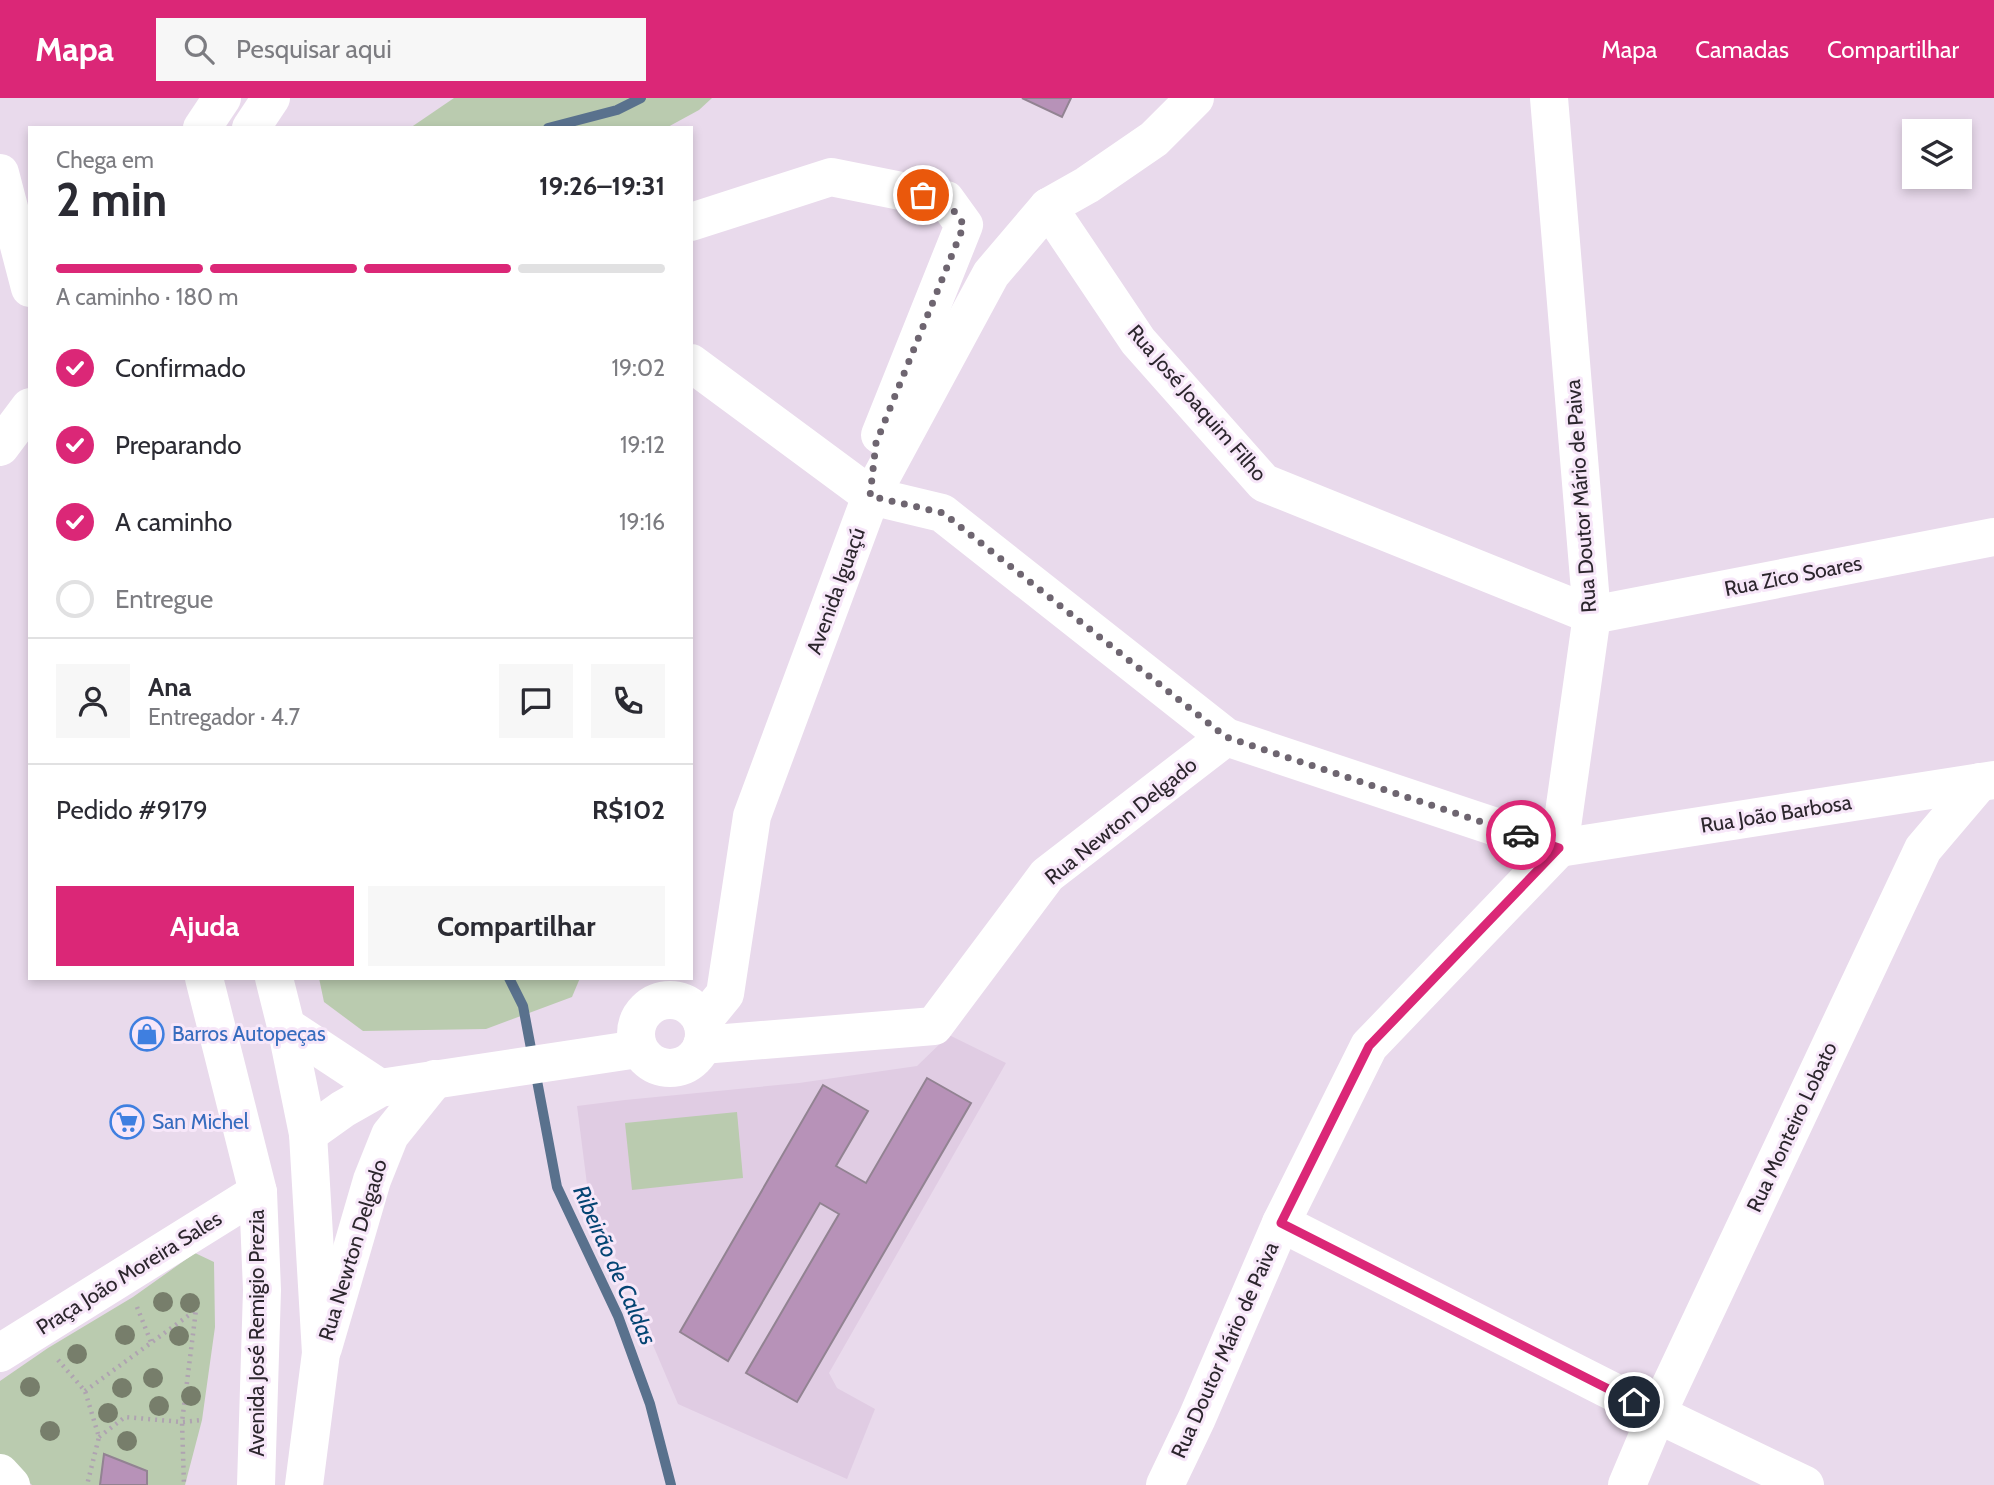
<!DOCTYPE html>
<html lang="pt">
<meta charset="utf-8">
<style>
body{margin:0;font-family:Cabin,sans-serif;background:#f7f7f7;color:#2b2b33;height:100vh;display:flex;flex-direction:column;font-size:26px;white-space:nowrap}
*{box-sizing:border-box;margin:0}
p{font-size:23px;color:#7c7c81}
.icon{flex:none;width:38px;height:38px;fill:none;stroke:currentColor;stroke-width:2;stroke-linecap:round;stroke-linejoin:round}
.map{position:relative;flex:1;overflow:hidden}
.sheet{position:absolute;left:28px;top:28px;width:665px;height:854px;display:flex;flex-direction:column;background:#fff;border-radius:0px;box-shadow:0 4px 10px #0003}
.sheet>*{flex:none}
.tools{position:absolute;left:1902px;top:21px;display:grid;gap:14px}
.tools a{display:grid;place-items:center;width:70px;height:70px;border-radius:0px;background:#fff;box-shadow:0 4px 10px #0003;font-size:35px}
.pin{position:absolute;display:grid;place-items:center;width:60px;height:60px;color:#fff;margin:-30px;border:4px solid #fff;border-radius:50%;box-shadow:0 2px 7px #0007}
.courier{position:absolute;display:grid;place-items:center;width:70px;height:70px;margin:-35px;border:5px solid #db2777;border-radius:50%;background:#fff;color:#222;box-shadow:0 2px 9px #0007}
.overview em{font-style:normal;font-weight:800}
.overview div{display:flex;flex-direction:column-reverse}
.overview{display:flex;align-items:center;justify-content:space-between;height:119px;padding:0 28px}
h1{font-size:46px;font-weight:800;line-height:52px}
.bar{display:grid;grid-template-columns:repeat(4,1fr);gap:10px 7px;align-content:center;height:84px;padding:0 28px}
.bar i{height:9px;border-radius:5px;background:#e1e1e2}
.bar .on{background:#db2777}
.bar p{grid-column:span 4}
.line{display:flex;align-items:center;gap:18px;padding:0 28px;border-top:2px solid #e1e1e2}
.line div{flex:1}
.round{display:grid;place-items:center;flex:none;width:74px;height:74px;border-radius:0px;background:#f7f7f7}
ol{padding:0 28px;list-style:none}
li{display:flex;align-items:center;gap:21px;height:77px}
li p{margin-inline-start:auto}
li .icon{padding:7px;border-radius:50%;background:#db2777;color:#fff;stroke-width:4}
li:last-child{color:#7c7c81}
li i{width:38px;height:38px;border:4px solid #e1e1e2;border-radius:50%}
.action{display:flex;gap:14px;margin-top:auto;padding:14px 28px}
.action a{flex:1;height:80px;border-radius:0px;background:#db2777;color:#fff;font-size:28px;font-weight:800;line-height:80px;text-align:center}
.action a+a{background:#f7f7f7;color:#2b2b33}
header{display:flex;align-items:center;gap:42px;box-sizing:border-box;height:98px;padding:0 35px;background:#db2777;color:#fff}
header strong{font-size:33px}
nav{display:flex;gap:38px;margin-inline-start:auto;font-size:24px}
.search{width:490px;height:63px;background:#f7f7f7;display:flex;align-items:center;gap:18px;box-sizing:border-box;padding:0 24px;border-radius:0px;color:#7c7c81;font-size:26px}
.map>svg:first-child{display:block}
.built{fill:#e0cce3}
.green{fill:#bacbaf}
.lines{fill:none;stroke-linecap:round;stroke-linejoin:round}
.stream{stroke:#59718d;stroke-width:10}
.building{fill:#b792b8;stroke:#928392;stroke-width:2}
.path{stroke:#afa3b1;stroke-width:4.5;stroke-dasharray:2 5;stroke-linecap:butt}
.minor{stroke:#fff;stroke-width:38}
.major{stroke:#fff;stroke-width:38}
.tree{fill:#777e6b}
.done{stroke:#6e6570;stroke-width:7;stroke-dasharray:0 12.6}
.route{stroke:#db2777;stroke-width:9}
.labels{text-anchor:middle;stroke-width:6;stroke-linejoin:round;paint-order:stroke}
.street-label{font-size:21px;fill:#2c262d;stroke:#f7e7f9}
.shop-label{font-size:21px;fill:#366cbe;stroke:#f7e7f9;text-anchor:start}
.water-label{font-size:23px;font-style:italic;fill:#044473;stroke:#f7e7f9}
</style>
<header>
<strong>Mapa</strong>
<div class="search"><svg class="icon" aria-label="search" viewBox="0 0 24 24"><circle cx="10" cy="10" r="6"/><path d="M15 15l6 6"/></svg>Pesquisar aqui</div>
<nav><a>Mapa</a><a>Camadas</a><a>Compartilhar</a></nav>
</header>
<div class="map">
<svg width="1994" height="1387" viewBox="0 0 1994 1387">
<rect width="100%" height="100%" fill="#e9daec"/>
<path class="built" d="M949 937 1006 965 829 1275 837 1290 875 1311 847 1381 678 1306 588 1094 577 1008 625 1002 799 985 917 968Z"/>
<g class="green">
<path d="M454 0H712L699 12 666 30H410Z"/>
<path d="M319 880H580L572 899 486 931 363 933 324 904Z"/>
<path d="M737 1014 743 1080 632 1092 625 1025Z"/>
<path d="M195 1155 214 1164 215 1229 202 1322 185 1387H32L0 1357V1283L48 1250 133 1199Z"/>
</g>
<g class="lines">
<g class="stream">
<path d="M548 30 617 12 641 0"/>
<path d="M509 880 523 908 557 1089 618 1218 650 1306 671 1387"/>
</g>
</g>
<g class="building">
<path d="M1022 0H1071L1062 19Z"/>
<path d="M927 980 971 1005 797 1304 746 1275 839 1116 820 1105 728 1263 680 1234 823 987 868 1013 836 1068 866 1085Z"/>
<path d="M104 1356 147 1373V1387H100Z"/>
</g>
<g class="lines">
<g class="path">
<path d="M137 1209 151 1244"/>
<path d="M58 1262 85 1293 99 1339 87 1387"/>
<path d="M85 1293 196 1212 182 1324 184 1387"/>
<path d="M99 1339 125 1319 182 1324 202 1322"/>
</g>
<g class="minor">
<path d="M0 75 30 190"/>
<path d="M1048 109 1138 243 1264 385 1592 517 1994 439"/>
<path d="M691 124 831 79 946 102 964 127 880 337"/>
<path d="M691 265 871 398 942 415 1226 639 1559 750 1994 682"/>
<path d="M0 349 30 309"/>
<circle cx="670" cy="936" r="34"/>
<path d="M702 924 725 896 752 718 871 398 991 176 1048 109 1087 87 1154 41 1195 0"/>
<path d="M702 947 934 928 1047 777 1226 639"/>
<path d="M308 1036 343 1011 380 990 638 951"/>
<path d="M1281 1125 1657 1316 1805 1387"/>
<path d="M323 1250 372 1082 390 1037 435 981"/>
<path d="M0 1255 258 1094"/>
<path d="M0 1375 11 1387"/>
<path d="M1165 1387 1197 1320 1281 1125 1369 948 1559 750 1592 517 1549 0"/>
<path d="M1627 1387 1657 1316 1923 751 1980 684"/>
</g>
<g class="major">
<path d="M202 30 222 0"/>
<path d="M251 30 271 0"/>
<path d="M204 880 258 1094 262 1192 256 1387"/>
<path d="M274 880 286 928 308 1036 321 1255 304 1387"/>
<path d="M286 928 380 990"/>
</g>
</g>
<g class="tree">
<circle cx="163" cy="1204" r="10"/>
<circle cx="190" cy="1205" r="10"/>
<circle cx="125" cy="1237" r="10"/>
<circle cx="179" cy="1238" r="10"/>
<circle cx="77" cy="1256" r="10"/>
<circle cx="153" cy="1280" r="10"/>
<circle cx="30" cy="1289" r="10"/>
<circle cx="122" cy="1290" r="10"/>
<circle cx="191" cy="1298" r="10"/>
<circle cx="159" cy="1308" r="10"/>
<circle cx="108" cy="1315" r="10"/>
<circle cx="50" cy="1333" r="10"/>
<circle cx="127" cy="1343" r="10"/>
</g>
<g class="lines">
<path class="done" d="M923 97 946 102 964 127 876 345 870 398 943 415 1226 639 1521 737"/>
<path class="route" d="M1521 737 1559 750 1369 948 1281 1125 1634 1304"/>
</g>
<defs>
<symbol id="shop-ring" viewBox="-11 -11 22 22"><circle r="9.5" fill="#f7e7f9" stroke="#3f7fe0" stroke-width="1.5"/><path d="M-5-2.5h2.3a2.7 3.5 0 0 1 5.4 0H5L5.5 6h-11ZM-1.5-2.5h3a1.5 2.3 0 0 0-3 0Z" fill="#3f7fe0"/></symbol>
<symbol id="supermarket-ring" viewBox="-11 -11 22 22"><circle r="9.5" fill="#f7e7f9" stroke="#3f7fe0" stroke-width="1.5"/><path d="M-6-5.5h2.5l.6 2H6L4.5 2H-2.5L-4.4-4H-6ZM-1.5 3.2a1.3 1.3 0 1 0 .1 0ZM3 3.2a1.3 1.3 0 1 0 .1 0Z" fill="#3f7fe0"/></symbol>
</defs>
<g fill-rule="evenodd">
<use href="#shop-ring" x="128" y="917" width="38" height="38"/>
<use href="#supermarket-ring" x="108" y="1005" width="38" height="38"/>
</g>
<g class="labels">
<g class="street-label">
<text transform="translate(1197 305) rotate(49)" y="7">Rua José Joaquim Filho</text>
<text transform="translate(1581 398) rotate(-94)" y="7">Rua Doutor Mário de Paiva</text>
<text transform="translate(1793 478) rotate(-11)" y="7">Rua Zico Soares</text>
<text transform="translate(836 493) rotate(-70)" y="7">Avenida Iguaçú</text>
<text transform="translate(1776 716) rotate(-9)" y="7">Rua João Barbosa</text>
<text transform="translate(1121 723) rotate(-39)" y="7">Rua Newton Delgado</text>
<text transform="translate(1792 1029) rotate(-65)" y="7">Rua Monteiro Lobato</text>
<text transform="translate(353 1152) rotate(-73)" y="7">Rua Newton Delgado</text>
<text transform="translate(129 1175) rotate(-32)" y="7">Praça João Moreira Sales</text>
<text transform="translate(257 1235) rotate(-90)" y="7">Avenida José Remigio Prezia</text>
<text transform="translate(1225 1252) rotate(-66)" y="7">Rua Doutor Mário de Paiva</text>
</g>
<g class="shop-label">
<text x="172" y="943">Barros Autopeças</text>
<text x="152" y="1031">San Michel</text>
</g>
<g class="water-label">
<text transform="translate(615 1167) rotate(66)" y="8">Ribeirão de Caldas</text>
</g>
</g>
</svg>
<div class="tools">
<a><svg class="icon" aria-label="layers" viewBox="0 0 24 24"><path d="M12 4l9 5-9 5-9-5zM3 14l9 5 9-5"/></svg></a>
</div>
<div class="pin" style="left:923px;top:97px;background:#ea580c"><svg class="icon" aria-label="bag" viewBox="0 0 24 24"><path d="M5 8h14l-1 12H6zM9 8a3 3 0 0 1 6 0"/></svg></div>
<div class="pin" style="left:1634px;top:1304px;background:#1f2937"><svg class="icon" aria-label="home" viewBox="0 0 24 24"><path d="M3 11l9-7 9 7M6 9v11h12V9"/></svg></div>
<div class="courier" style="left:1521px;top:737px"><svg class="icon" aria-label="car" viewBox="0 0 24 24"><path d="M5 17H2v-5l4-1 3-4h7l3 4 3 1v5h-3M9 17h6M6 11h13"/><circle cx="7" cy="17" r="2"/><circle cx="17" cy="17" r="2"/></svg></div>
<section class="sheet">
<div class="overview"><div><h1>2 min</h1><p>Chega em</p></div><em>19:26–19:31</em></div>
<div class="bar"><i class="on"></i><i class="on"></i><i class="on"></i><i></i><p>A caminho · 180 m</p></div>
<ol>
<li><svg class="icon" aria-label="check" viewBox="0 0 24 24"><path d="M5 12l5 5 9-10"/></svg>Confirmado<p>19:02</p></li>
<li><svg class="icon" aria-label="check" viewBox="0 0 24 24"><path d="M5 12l5 5 9-10"/></svg>Preparando<p>19:12</p></li>
<li><svg class="icon" aria-label="check" viewBox="0 0 24 24"><path d="M5 12l5 5 9-10"/></svg>A caminho<p>19:16</p></li>
<li><i></i>Entregue</li>
</ol>
<div class="line" style="height:126px"><a class="round"><svg class="icon" aria-label="person" viewBox="0 0 24 24"><circle cx="12" cy="8" r="4"/><path d="M4 21q1-7 8-7t8 7"/></svg></a><div><b>Ana</b><p>Entregador · 4.7</p></div><a class="round"><svg class="icon" aria-label="chat" viewBox="0 0 24 24"><path d="M4 5h16v11H9l-5 4z"/></svg></a><a class="round"><svg class="icon" aria-label="phone" viewBox="0 0 24 24"><path d="M5 4h4l2 5-3 2q2 4 5 5l2-3 5 2v4C11 20 4 13 5 4z"/></svg></a></div>
<div class="line" style="height:91px"><div>Pedido #9179</div><b>R$102</b></div>
<div class="action"><a>Ajuda</a><a>Compartilhar</a></div>
</section>
</div>
